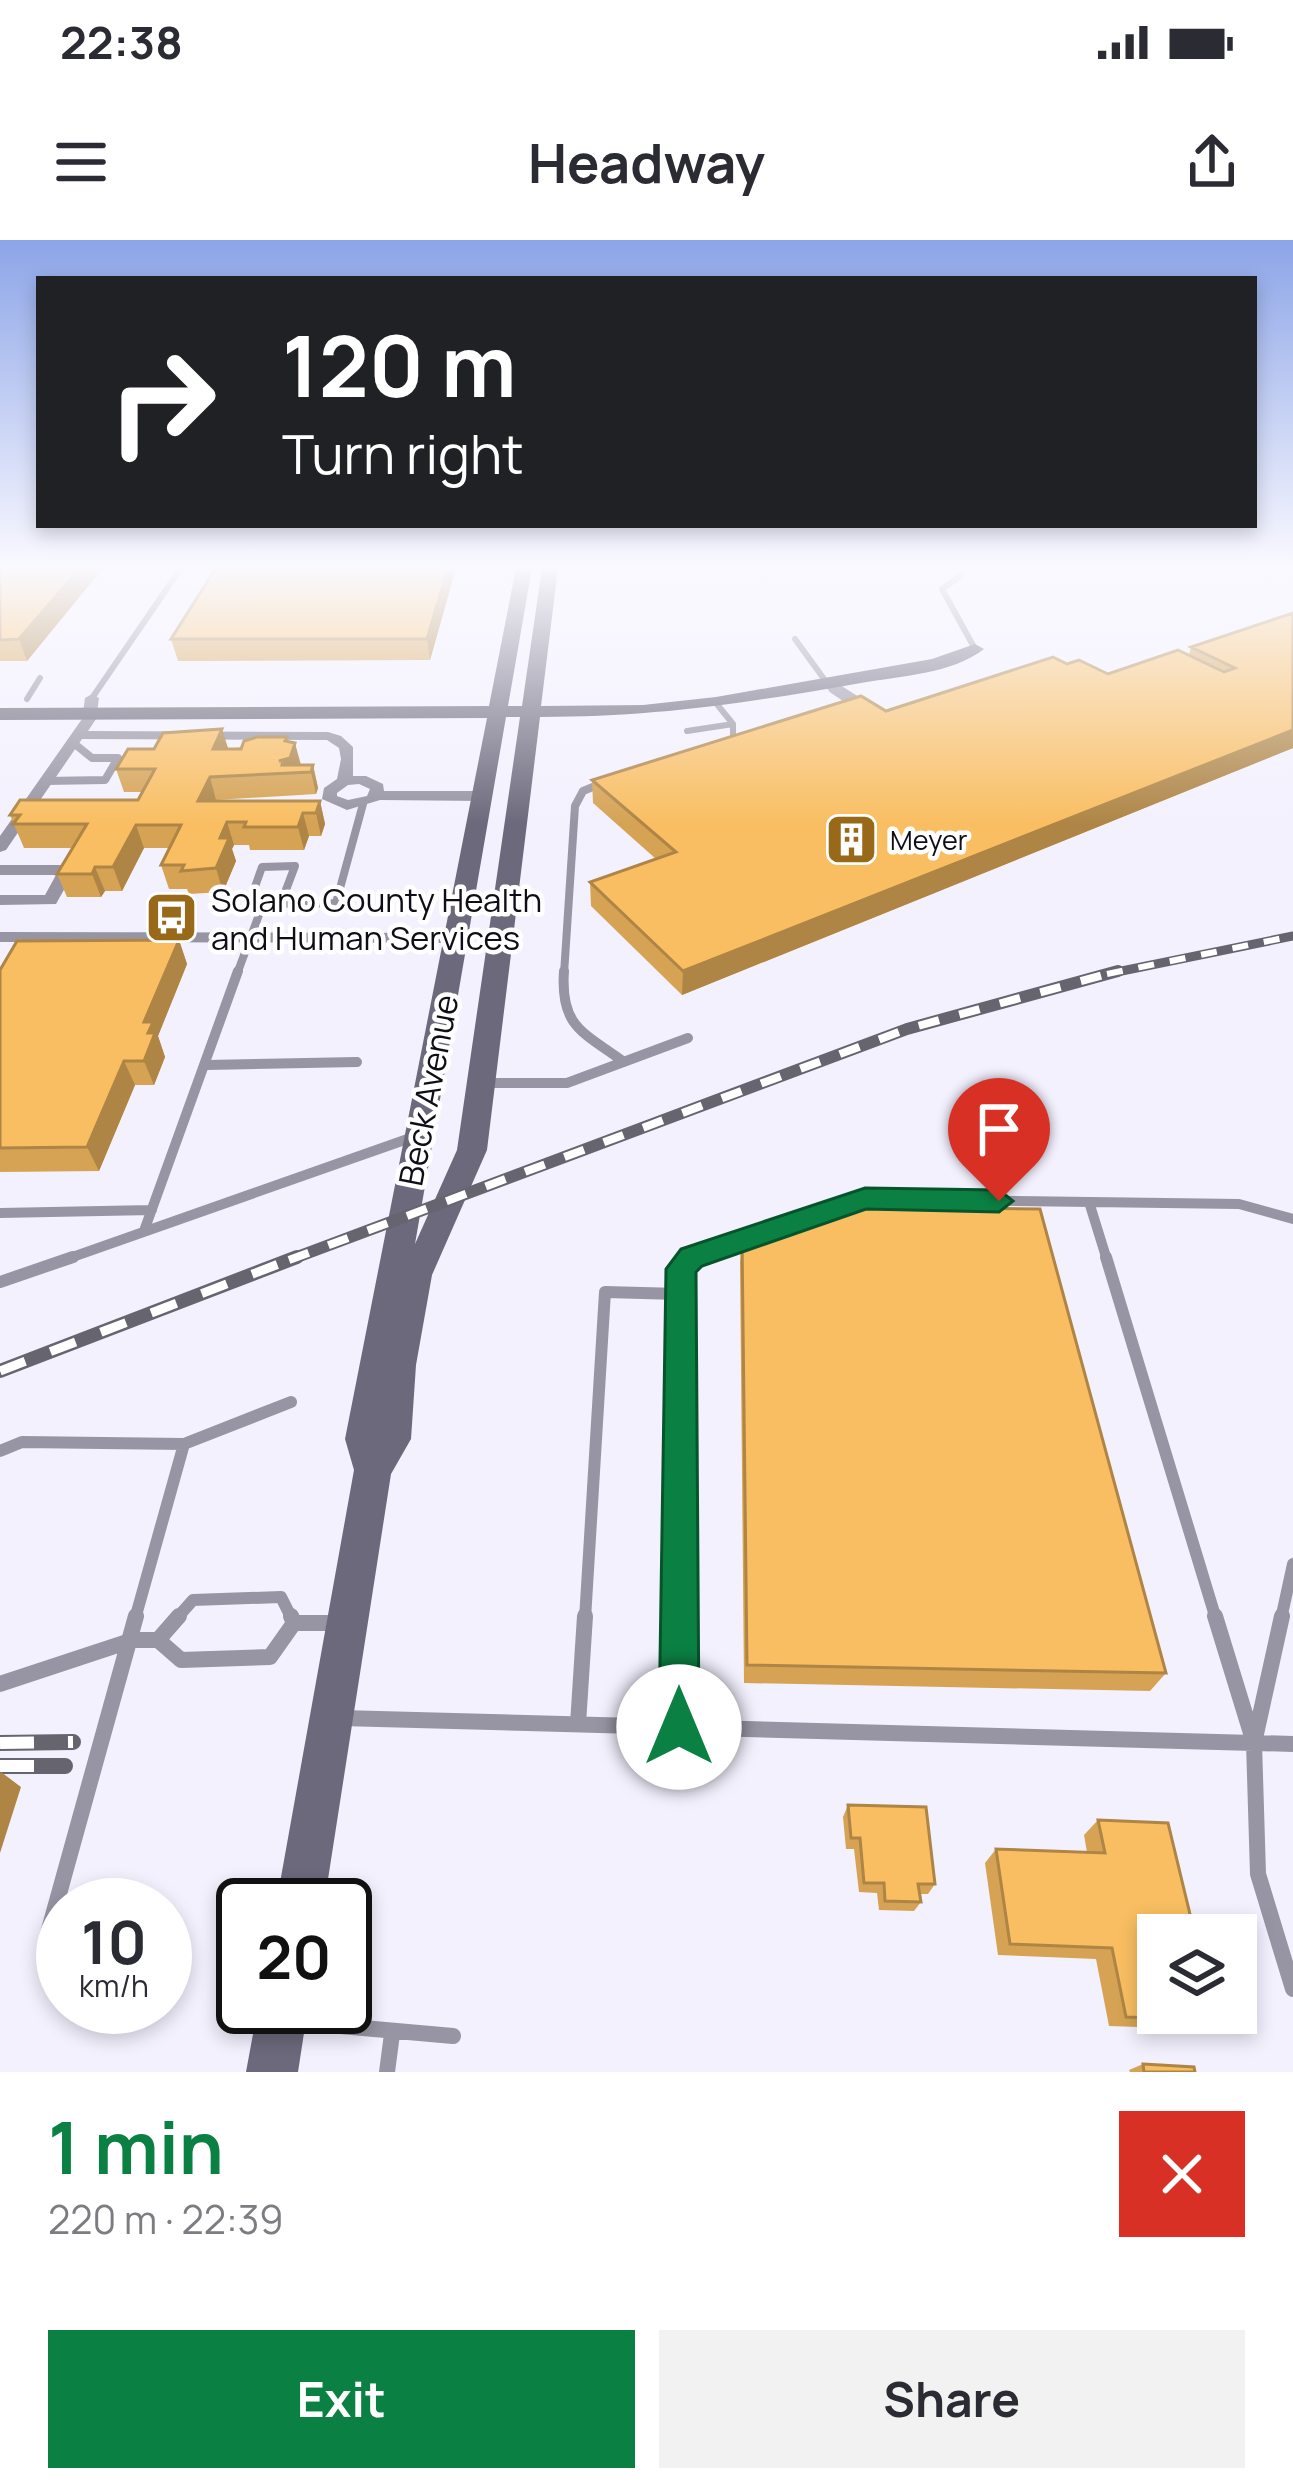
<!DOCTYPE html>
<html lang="en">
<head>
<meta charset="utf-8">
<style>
	:root { --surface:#fff; --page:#f2f2f3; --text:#2b2b33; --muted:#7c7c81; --accent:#0b8043 }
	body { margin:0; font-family:Manrope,sans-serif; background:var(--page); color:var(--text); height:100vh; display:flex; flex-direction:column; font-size:45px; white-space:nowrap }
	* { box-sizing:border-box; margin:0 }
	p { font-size:39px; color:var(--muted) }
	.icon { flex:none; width:66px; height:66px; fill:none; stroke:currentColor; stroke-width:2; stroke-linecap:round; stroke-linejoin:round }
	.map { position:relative; height:1832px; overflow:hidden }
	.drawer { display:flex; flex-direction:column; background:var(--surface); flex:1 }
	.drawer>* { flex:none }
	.hud { position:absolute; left:36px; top:36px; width:1221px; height:252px; border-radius:0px; box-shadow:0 6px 18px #0003; background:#202124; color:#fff; overflow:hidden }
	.buttons { position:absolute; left:1137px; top:1674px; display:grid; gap:24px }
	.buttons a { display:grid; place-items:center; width:120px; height:120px; border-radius:0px; background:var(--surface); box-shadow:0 6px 18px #0003; font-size:60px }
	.speed { position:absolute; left:36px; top:1638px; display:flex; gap:24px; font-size:60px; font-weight:700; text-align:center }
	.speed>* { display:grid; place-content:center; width:156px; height:156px; border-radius:50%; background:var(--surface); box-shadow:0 6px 18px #0003; line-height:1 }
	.speed small { font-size:30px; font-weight:400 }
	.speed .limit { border:6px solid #111; border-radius:18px; background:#fff; color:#111 }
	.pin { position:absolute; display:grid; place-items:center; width:102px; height:102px; color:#fff; margin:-123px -51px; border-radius:50% 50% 50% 0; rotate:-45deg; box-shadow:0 0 12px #0007 }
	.pin .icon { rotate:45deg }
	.me { position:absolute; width:132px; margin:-66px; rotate:0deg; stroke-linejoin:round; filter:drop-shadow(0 0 9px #0008) }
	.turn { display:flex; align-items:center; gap:42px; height:252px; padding:0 48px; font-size:54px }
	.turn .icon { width:156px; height:156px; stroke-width:2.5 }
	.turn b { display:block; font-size:84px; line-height:102px }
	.round { display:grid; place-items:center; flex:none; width:126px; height:126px; border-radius:0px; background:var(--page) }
	.head { display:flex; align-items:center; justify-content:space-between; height:204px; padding:0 48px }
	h1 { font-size:72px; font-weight:700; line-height:90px; color:var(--accent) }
	.button { display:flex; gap:24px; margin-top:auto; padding:24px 48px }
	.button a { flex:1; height:138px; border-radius:0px; background:var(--accent); color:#fff; font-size:48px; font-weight:700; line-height:138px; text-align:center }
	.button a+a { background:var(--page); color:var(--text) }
	.status { display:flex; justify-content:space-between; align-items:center; height:84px; padding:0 60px; background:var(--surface); direction:ltr }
	.status svg { height:33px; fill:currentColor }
	header { display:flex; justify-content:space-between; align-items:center; height:156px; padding:0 48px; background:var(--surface); font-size:54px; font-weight:700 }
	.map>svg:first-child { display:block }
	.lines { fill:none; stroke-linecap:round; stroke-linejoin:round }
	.lane-far4 { stroke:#9795a3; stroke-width:6 }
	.lane-far3 { stroke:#9795a3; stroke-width:8 }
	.lane-far2 { stroke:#9795a3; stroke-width:10 }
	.lane-far1 { stroke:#9795a3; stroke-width:12 }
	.lane { stroke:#9795a3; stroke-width:16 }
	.street { fill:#9795a3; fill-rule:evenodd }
	.secondary { fill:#6c697c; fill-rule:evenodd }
	.rail-far3-casing { stroke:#66646f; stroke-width:9 }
	.rail-far2-casing { stroke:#66646f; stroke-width:12 }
	.rail-far1-casing { stroke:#66646f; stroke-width:14 }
	.rail-casing { stroke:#66646f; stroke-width:16 }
	.rail-far3 { stroke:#fff; stroke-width:6; stroke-dasharray:16; stroke-linecap:butt }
	.rail-far2 { stroke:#fff; stroke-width:8; stroke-dasharray:21; stroke-linecap:butt }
	.rail-far1 { stroke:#fff; stroke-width:9; stroke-dasharray:27; stroke-linecap:butt }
	.rail { stroke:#fff; stroke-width:12; stroke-dasharray:34; stroke-linecap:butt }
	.wall { fill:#d6a354 }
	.shaded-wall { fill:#ae8545 }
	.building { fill:#f9be62; stroke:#ae8545; stroke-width:3 }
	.route { fill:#0b8043; stroke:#07532c; stroke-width:3 }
	.labels { text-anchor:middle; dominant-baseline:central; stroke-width:9; stroke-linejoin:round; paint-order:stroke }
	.far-poi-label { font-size:27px; fill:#100d18; stroke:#fff; text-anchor:start }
	.poi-label { font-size:33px; fill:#100d18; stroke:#fff; text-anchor:start }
	.street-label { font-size:33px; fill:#100d18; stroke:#fff }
</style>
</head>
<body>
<div class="status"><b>22:38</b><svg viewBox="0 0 49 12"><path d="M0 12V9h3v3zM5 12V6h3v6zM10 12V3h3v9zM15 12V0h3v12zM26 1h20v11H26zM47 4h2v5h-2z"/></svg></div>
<header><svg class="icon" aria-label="menu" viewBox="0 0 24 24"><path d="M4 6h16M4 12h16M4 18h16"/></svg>Headway<svg class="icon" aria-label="share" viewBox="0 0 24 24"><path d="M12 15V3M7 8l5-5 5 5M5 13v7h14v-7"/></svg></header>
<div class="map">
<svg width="1293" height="1832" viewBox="0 0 1293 1832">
	<rect width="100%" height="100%" fill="#f3f1fe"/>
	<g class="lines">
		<!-- lane-far4 -->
		<path class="lane-far4" d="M960,336L942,349L975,409
			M795,399L832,450L853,464
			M830,442L855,458L853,464
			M92,458L181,328
			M27,459L40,438
			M716,463L733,484V498L725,504
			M687,491L733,484
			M73,503L80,508"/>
		<!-- lane-far3 -->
		<path class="lane-far3" d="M45,541L105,540L118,518H92L76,505
			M263,664L251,658L262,627L295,626L281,663
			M237,734L263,664L336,663L363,564
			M564,734L575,566L583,551L605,542"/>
		<!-- lane-far2 -->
		<path class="lane-far2" d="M564,731C560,787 583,792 624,822
			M207,825L357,822
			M484,843H567L688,798
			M1089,962L1107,1020
			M835,969L865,959L1239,964L1293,979
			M0,973L152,970
			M144,991L238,731
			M64,1020L416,896
			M694,1020L755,996"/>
		<!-- lane-far1 -->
		<path class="lane-far1" d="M1106,1017L1216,1379
			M0,1042L73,1017
			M679,1054V1379
			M0,1211L22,1202L184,1204
			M135,1379L184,1204L291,1162
			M176,1379L193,1360L281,1357L292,1379
			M585,1379L605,1052L679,1054L687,1027L697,1017
			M1281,1379L1293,1324"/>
		<!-- lane -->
		<path class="lane" d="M679,1376V1487
			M1215,1376L1254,1503
			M1282,1376L1254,1503L1258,1634L1293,1749
			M294,1383H339
			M158,1400L181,1420L270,1417L294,1383L291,1376
			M158,1400L179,1376
			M0,1444L133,1400H158
			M341,1478L1293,1504
			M578,1484L585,1376
			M47,1697L136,1376
			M295,1782L453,1796
			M387,1832L392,1794"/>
		<!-- street -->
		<path class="street" d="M92,454L99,458L96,479L88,491L328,492L341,496L353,507V536H366L383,544L384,551H484L492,556L484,561L380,560L347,570L322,559L324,548L337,539L341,519L339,508L327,500L82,499L6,610L0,612V596L82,479L85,458ZM359,544L370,549L367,556L348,560L337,556V553L348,545Z
			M0,625H67L75,630L56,664L0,665V655H45L56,635H0Z
			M0,692L459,693L468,698L459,703L0,702Z"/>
		<!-- secondary -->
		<path class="secondary" d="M516,328H532L508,466H522L542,328H558L541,466L643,465L716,457L932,419L975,404L984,409C952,434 900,436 861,443C747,463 656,477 540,477L487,910L432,1035L416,1125L411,1199L391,1234L324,1665H276L354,1230L345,1199L487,478L0,480V468L489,466ZM506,477H520L457,910L415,1004Z
			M258,1767H308L298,1832H246Z"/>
		<defs>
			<path id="rail-far3" d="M1107,734L1293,696"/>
			<path id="rail-far2" d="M289,1020L907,789L1118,731"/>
			<path id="rail-far1" d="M0,1131L297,1017"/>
			<path id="rail" d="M0,1503L73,1502
				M0,1526H65"/>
		</defs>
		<!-- rail-far3 casing -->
		<use href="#rail-far3" class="rail-far3-casing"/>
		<!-- rail-far2 casing -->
		<use href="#rail-far2" class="rail-far2-casing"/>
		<!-- rail-far1 casing -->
		<use href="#rail-far1" class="rail-far1-casing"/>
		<!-- rail casing -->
		<use href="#rail" class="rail-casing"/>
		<!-- rail-far3 -->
		<use href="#rail-far3" class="rail-far3"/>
		<!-- rail-far2 -->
		<use href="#rail-far2" class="rail-far2"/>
		<!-- rail-far1 -->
		<use href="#rail-far1" class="rail-far1"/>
		<!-- rail -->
		<use href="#rail" class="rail"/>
	</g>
	<!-- wall -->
	<path class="wall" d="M0,328H103L27,421H0Z
		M456,328L430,420L178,421L171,399Z
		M1293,373V508L682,755L591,666L590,642L656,619L593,563L592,540L886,471L1067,424L1108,434L1189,415L1191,407Z
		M288,501L301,525H313L318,548L316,554L216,560V561H320L325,584L321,596H309L304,610H250L249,605H234L232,609L236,621L223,652L189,654L187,649H169L161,625L169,608H144L122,651H105L101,657H67L57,634L73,608H24L10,575L138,560L143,552H124L116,529L228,509Z
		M179,700L187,724L158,796L165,817L154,845H135L99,931L0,932V730Z
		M742,999L1166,1433L1150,1451L744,1443L740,1023Z
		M848,1565L935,1644L928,1654H920L921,1662L914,1671L879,1670L877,1653L859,1652L854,1609H846L843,1577Z
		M1098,1580L1215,1780L1195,1789L1109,1786L1096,1719L998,1715L985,1623L996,1609L1087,1612L1084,1595Z
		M1143,1824L1195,1832H1130L1129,1830Z"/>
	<!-- shaded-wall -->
	<path class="shaded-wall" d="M80,328H103L27,421L19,399Z
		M448,328H456L430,420L427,399Z
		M222,489L229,511L213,509Z
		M1293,490V508L682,755L683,731Z
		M287,497L291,514L295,503L301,525L282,533L279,521Z
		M313,525L318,548L316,554L311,532Z
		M210,537L216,560L205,584L198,561Z
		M320,561L325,584L321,596L316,573Z
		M303,573L309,596L304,610L298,587Z
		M227,582L234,605L232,609L236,621L223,652L216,628L220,598Z
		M136,585L144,608L122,651L113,627Z
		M95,627L105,651L101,657L92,634Z
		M179,700L187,724L158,796L165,817L154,845L144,821V782Z
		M124,821L135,845L99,931L87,907Z
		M1,1532L21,1547L0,1613V1534Z"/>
	<!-- building -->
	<path class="building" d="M0,328H80L19,399L0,400Z
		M216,328H448L427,399H171Z
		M1293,373V490L683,731L590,642L676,612L592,540L861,456L886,471L1053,417L1067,424L1079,420L1108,434L1178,410L1224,432L1235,428L1191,407Z
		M222,489L213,509H241L244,501L257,497H287L285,501L295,503L290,518L279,521H283L282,525H313L311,532L210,537L198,561H320L316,573H303L298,587H244L246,582H227L220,598H229L216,628L181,631L184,625H161L181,585H136L113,627H95L92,634H57L87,584H13L20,575H10L20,560H138L155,529H116L128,509H154L163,493Z
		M179,700L144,782H153L148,793H155L144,821H124L87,907L0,908V730L17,701Z
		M839,966L1040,969L1166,1433L747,1425L742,999Z
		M848,1565L926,1567L935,1644H918L921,1662L885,1661L884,1643H864L860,1598H851Z
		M1098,1580L1168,1583L1195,1695H1158V1773H1214L1215,1780L1126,1777L1112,1708L1010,1704L996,1609L1105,1613Z
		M1143,1824L1194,1827L1195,1832H1144Z"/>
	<!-- sky -->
	<linearGradient id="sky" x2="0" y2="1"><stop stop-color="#8ca5e8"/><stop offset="0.56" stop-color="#faf9ff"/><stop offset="1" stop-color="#faf9ff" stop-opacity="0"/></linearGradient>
	<rect width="1293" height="584" fill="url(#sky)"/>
	<!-- route -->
	<path class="route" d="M865,948L999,950L1013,961L999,972L866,969L702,1026L696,1032L699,1487L693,1501L679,1507L665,1501L659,1487L666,1029L681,1009Z"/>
	<!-- icons -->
	<defs>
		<symbol id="building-square" viewBox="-11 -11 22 22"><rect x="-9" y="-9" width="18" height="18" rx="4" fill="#976918" stroke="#fff"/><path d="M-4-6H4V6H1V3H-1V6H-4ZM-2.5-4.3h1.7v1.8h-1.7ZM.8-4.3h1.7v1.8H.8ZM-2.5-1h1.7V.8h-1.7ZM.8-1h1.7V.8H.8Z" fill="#fff"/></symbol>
		<symbol id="bus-square" viewBox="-11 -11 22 22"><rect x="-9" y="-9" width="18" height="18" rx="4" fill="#976918" stroke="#fff"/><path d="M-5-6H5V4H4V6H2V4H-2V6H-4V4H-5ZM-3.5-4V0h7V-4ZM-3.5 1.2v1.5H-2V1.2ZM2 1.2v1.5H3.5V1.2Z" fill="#fff"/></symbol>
	</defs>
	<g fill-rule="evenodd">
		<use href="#building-square" x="822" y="570" width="59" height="59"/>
		<use href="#bus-square" x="142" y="648" width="59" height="59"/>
	</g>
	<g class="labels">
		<!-- far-poi labels -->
		<g class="far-poi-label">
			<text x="890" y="599">Meyer</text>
		</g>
		<!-- poi labels -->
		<g class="poi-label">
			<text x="211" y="659">Solano County Health<tspan x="211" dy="38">and Human Services</tspan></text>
		</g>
		<!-- street labels -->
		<g class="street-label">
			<text transform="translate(428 850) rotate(-79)">Beck Avenue</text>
		</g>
	</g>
</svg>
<div class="buttons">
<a><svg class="icon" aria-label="layers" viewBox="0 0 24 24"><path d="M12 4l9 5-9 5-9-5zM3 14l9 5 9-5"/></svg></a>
</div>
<div class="speed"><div>10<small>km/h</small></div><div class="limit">20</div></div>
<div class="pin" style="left:999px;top:961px;background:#d93025"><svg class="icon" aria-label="arrive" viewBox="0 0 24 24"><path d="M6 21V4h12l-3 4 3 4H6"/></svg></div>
<svg class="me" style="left:679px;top:1487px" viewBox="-20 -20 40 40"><circle r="19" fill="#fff"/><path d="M0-13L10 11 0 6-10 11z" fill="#0b8043"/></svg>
<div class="hud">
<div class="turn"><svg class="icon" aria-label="right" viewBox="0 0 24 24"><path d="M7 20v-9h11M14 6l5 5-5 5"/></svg><div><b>120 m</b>Turn right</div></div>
</div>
</div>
<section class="drawer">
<div class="head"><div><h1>1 min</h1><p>220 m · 22:39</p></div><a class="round" style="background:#d93025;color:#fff"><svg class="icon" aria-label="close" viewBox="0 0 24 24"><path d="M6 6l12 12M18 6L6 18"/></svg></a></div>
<div class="button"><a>Exit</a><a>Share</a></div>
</section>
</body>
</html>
